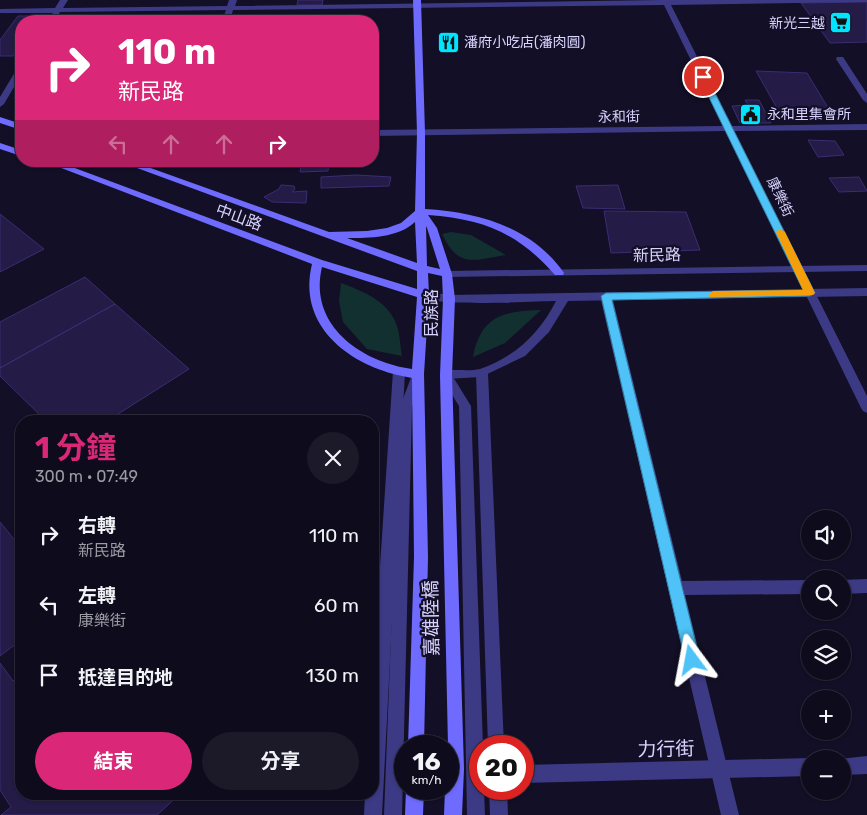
<!DOCTYPE html>
<html lang="zh-TW">
<head>
<meta charset="utf-8">
<style>
	:root { --surface:#0e0b1c; --page:#1c1929; --text:#f1f3f6; --muted:#9b9ba3; --line:#2e2b3b; --accent:#db2777 }
	body { margin:0; font-family:Rubik,"Noto Sans TC",sans-serif; background:var(--page); color:var(--text); height:100vh; display:flex; flex-direction:column; font-size:19px; white-space:nowrap }
	* { box-sizing:border-box; margin:0 }
	p { font-size:16px; color:var(--muted) }
	.icon { flex:none; width:28px; height:28px; fill:none; stroke:currentColor; stroke-width:2; stroke-linecap:round; stroke-linejoin:round }
	.map { position:relative; flex:1; overflow:hidden }
	.details { position:absolute; left:15px; top:415px; width:364px; height:385px; display:flex; flex-direction:column; background:var(--surface); border-radius:20px; box-shadow:0 1px 4px #0004,0 0 0 1px var(--line) }
	.details>* { flex:none }
	.guide { position:absolute; left:15px; top:15px; width:364px; height:152px; border-radius:20px; box-shadow:0 1px 4px #0004,0 0 0 1px var(--line); background:#db2777; color:#fff; overflow:hidden }
	.fabs { position:absolute; left:801px; top:510px; display:grid; gap:10px }
	.fabs a { display:grid; place-items:center; width:50px; height:50px; border-radius:50%; background:var(--surface); box-shadow:0 1px 4px #0004,0 0 0 1px var(--line); font-size:25px }
	.speed { position:absolute; left:394px; top:735px; display:flex; gap:10px; font-size:25px; font-weight:700; text-align:center }
	.speed>* { display:grid; place-content:center; width:65px; height:65px; border-radius:50%; background:var(--surface); box-shadow:0 1px 4px #0004,0 0 0 1px var(--line); line-height:1 }
	.speed small { font-size:12px; font-weight:400 }
	.speed .limit { border:8px solid #d22; background:#fff; color:#111 }
	.pin { position:absolute; display:grid; place-items:center; width:42px; height:42px; color:#fff; margin:-21px; border:2px solid #fff; border-radius:50%; box-shadow:0 1px 5px #0007 }
	.me { position:absolute; width:55px; margin:-28px; rotate:347deg; stroke-linejoin:round; filter:drop-shadow(0 0 4px #0008) }
	.turn { display:flex; align-items:center; gap:18px; height:105px; padding:0 20px; font-size:22px }
	.turn .icon { width:65px; height:65px; stroke-width:2.5 }
	.turn b { display:block; font-size:35px; line-height:42px }
	.lanes { display:flex; align-items:center; height:48px; padding:0 20px; background:#0003; justify-content:center; gap:25px; direction:ltr }
	.lanes .off { opacity:.35 }
	.round { display:grid; place-items:center; flex:none; width:52px; height:52px; border-radius:26px; background:var(--page) }
	.summary { display:flex; align-items:center; justify-content:space-between; height:85px; padding:0 20px }
	h1 { font-size:30px; font-weight:700; line-height:38px; color:var(--accent) }
	.cta { display:flex; gap:10px; margin-top:auto; padding:10px 20px }
	.cta a { flex:1; height:58px; border-radius:30px; background:var(--accent); color:#fff; font-size:20px; font-weight:700; line-height:58px; text-align:center }
	.cta a+a { background:var(--page); color:var(--text) }
	ul { padding:0; list-style:none }
	li { display:flex; align-items:center; gap:15px; height:70px; padding:0 20px }
	li div { flex:1 }
	li b { display:block; font-size:19px }
	li em { font-style:normal }
	.map>svg:first-child { display:block }
	.green { fill:#12302f }
	.building { fill:#241b47; stroke:#3b2d73 }
	.lines { fill:none; stroke-linecap:round; stroke-linejoin:round }
	.service { fill:#3d3a85; fill-rule:evenodd }
	.minor { fill:#3d3a85; fill-rule:evenodd }
	.tertiary { fill:#3d3a85; fill-rule:evenodd }
	.secondary { fill:#6f6bff; fill-rule:evenodd }
	.route { fill:#4fc3f7; stroke:#337fa1 }
	.slow { fill:#f59e0b }
	.labels { text-anchor:middle; dominant-baseline:central; stroke-width:4.5; stroke-linejoin:round; paint-order:stroke }
	.far-poi-label { font-size:14px; fill:#d9d4ff; stroke:#130f26; text-anchor:start }
	.far-street-label { font-size:14px; fill:#d9d4ff; stroke:#130f26 }
	.street-label { font-size:16px; fill:#d9d4ff; stroke:#130f26 }
	.near-street-label { font-size:19px; fill:#d9d4ff; stroke:#130f26 }
</style>
</head>
<body>
<div class="map">
<svg width="867" height="815" viewBox="0 0 867 815">
	<rect width="100%" height="100%" fill="#130f26"/>
	<!-- green -->
	<path class="green" d="M451,232L471,235L506,255C473,260 459,269 442,234Z
		M341,283C360,290 386,300 395,321C400,331 400,345 402,356L367,349L343,322L339,301Z
		M541,310L505,343L473,357C481,316 503,311 541,310Z"/>
	<!-- building -->
	<path class="building" d="M298,0H323L322,5H297Z
		M867,2V42L830,43L801,3Z
		M18,16H41L37,21H21V44L13,56H0V40Z
		M263,17L262,21H238L239,18Z
		M756,71L807,73L833,116L782,117Z
		M745,100H759L771,123H740L732,106L748,105Z
		M808,140L835,141L844,155L818,157Z
		M302,161H329L328,171L300,172Z
		M356,175L391,177L389,186L321,188V177Z
		M859,177L867,191L839,192L829,178Z
		M281,185L294,186L295,189L292,192L307,191L306,203L272,202L264,197L279,189Z
		M618,185L625,209L583,208L576,186Z
		M604,211L686,212L700,250L611,253Z
		M0,214L44,249L0,272Z
		M85,277L115,304L0,368V322Z
		M115,304L189,369L107,421H46L0,376V368Z
		M0,522L21,548V640L0,656Z
		M0,663L13,681L21,676V794H180L157,815H1L11,807L0,790Z"/>
	<g class="lines">
		<!-- service -->
		<path class="service" d="M606,292L612,296L682,581L810,580V594L685,595L739,815H721L600,296Z
			M399,367L405,371L382,815H364L365,794H372V686L393,371Z
			M482,369L488,373L504,746H488L476,373Z
			M867,579V593L842,594V580Z
			M489,789H507L508,815H490Z"/>
		<!-- minor -->
		<path class="minor" d="M60,0H68L63,8L227,6L229,0H237L235,6L661,0H867V2L671,5L732,126L867,124V130L734,131L867,396V413L863,411L861,408L726,131L372,136V130L723,126L664,5L233,10L230,21H222L226,10L60,12L55,21H47L53,13H0V9L55,8Z
			M837,57H843L867,94V103L863,100L836,59Z
			M18,67H21V75L4,104L0,107V97Z
			M418,371L424,375L412,407L402,815H384L400,407L412,375Z
			M446,371L450,372L471,406L483,746H480V789H484L485,815H467L459,406L440,375Z
			M867,756V774L842,775V759H839Z
			M810,758V776L522,783V765Z"/>
		<!-- tertiary -->
		<path class="tertiary" d="M867,265V271L447,277L442,274L447,271Z
			M867,288V296L568,301L549,332L525,356L481,377L446,379L442,378L440,375L442,372C454,368 468,372 480,369C515,357 540,333 556,301C535,301 428,308 417,295L423,291L449,295Z"/>
		<!-- secondary -->
		<path class="secondary" d="M413,0H421L425,133V209C478,212 532,227 564,273L563,275H555C518,233 484,219 428,215L437,228L452,274L455,299L452,375L464,769L462,815H444L445,789H448V746L440,375L443,299L442,276L428,273L429,295L424,374L428,557L424,746H408L414,557L412,378C354,369 296,329 312,264L43,161H56L322,260L417,289V271L118,161H131L329,232L367,231L387,228L401,223L415,211L417,133ZM415,222L417,263L347,238C369,238 398,238 415,222ZM426,226L427,228L440,269L427,266ZM322,267L417,297L412,369C361,362 308,325 322,267Z
			M0,117L21,124V130L0,123Z
			M0,143L21,150V156L0,149Z
			M406,789H424L423,815H405Z"/>
	</g>
	<!-- route -->
	<path class="route" d="M703,75L707,77L815,293L810,296L612,300L700,660L697,665L692,667L687,665L685,660L601,296L606,293L803,290L699,77Z"/>
	<!-- slow -->
	<path class="slow" d="M780,229L785,232L815,293L813,295L710,297L708,295L713,291L803,290L776,232Z"/>
	<!-- icons -->
	<defs>
		<symbol id="supermarket-square" viewBox="-11 -11 22 22"><rect x="-9" y="-9" width="18" height="18" rx="4" fill="#00e5ff" stroke="#130f26"/><path d="M-6-5.5h2.5l.6 2H6L4.5 2H-2.5L-4.4-4H-6ZM-1.5 3.2a1.3 1.3 0 1 0 .1 0ZM3 3.2a1.3 1.3 0 1 0 .1 0Z" fill="#111"/></symbol>
		<symbol id="restaurant-square" viewBox="-11 -11 22 22"><rect x="-9" y="-9" width="18" height="18" rx="4" fill="#00e5ff" stroke="#130f26"/><path d="M-5-6h1v4h1v-4h1v4h1v-4h1v5L-1.5 .5V6h-2V.5L-5-1ZM5-6V6H3V1.5H1.5Q1.5-4 5-6Z" fill="#111"/></symbol>
		<symbol id="civic-square" viewBox="-11 -11 22 22"><rect x="-9" y="-9" width="18" height="18" rx="4" fill="#00e5ff" stroke="#130f26"/><path d="M-.6-6.5H3V-4.5H.6V-3L4-1V1h2V6H-6V1h2V-1L-.6-3ZM-1.2 2.5V6h2.4V2.5Z" fill="#111"/></symbol>
	</defs>
	<g fill-rule="evenodd">
		<use href="#supermarket-square" x="828" y="10" width="25" height="25"/>
		<use href="#restaurant-square" x="436" y="30" width="25" height="25"/>
		<use href="#civic-square" x="738" y="102" width="25" height="25"/>
	</g>
	<g class="labels">
		<!-- far-poi labels -->
		<g class="far-poi-label">
			<text x="825" y="23" text-anchor="end">新光三越</text>
			<text x="464" y="42">潘府小吃店(潘肉圓)</text>
			<text x="767" y="114">永和里集會所</text>
		</g>
		<!-- far-street labels -->
		<g class="far-street-label">
			<text transform="translate(619 117) rotate(-1)">永和街</text>
			<text transform="translate(780 197) rotate(64)">康樂街</text>
		</g>
		<!-- street labels -->
		<g class="street-label">
			<text transform="translate(239 217) rotate(20)">中山路</text>
			<text transform="translate(657 255) rotate(-1)">新民路</text>
			<text transform="translate(431 313) rotate(-90)">民族路</text>
		</g>
		<!-- near-street labels -->
		<g class="near-street-label">
			<text transform="translate(431 618) rotate(-91)">嘉雄陸橋</text>
			<text transform="translate(666 749) rotate(-1)">力行街</text>
		</g>
	</g>
</svg>
<div class="fabs">
<a><svg class="icon" aria-label="sound" viewBox="0 0 24 24"><path d="M4 9h4l5-4v14l-5-4H4zM17 9q2 3 0 6"/></svg></a>
<a><svg class="icon" aria-label="search" viewBox="0 0 24 24"><circle cx="10" cy="10" r="6"/><path d="M15 15l6 6"/></svg></a>
<a><svg class="icon" aria-label="layers" viewBox="0 0 24 24"><path d="M12 4l9 5-9 5-9-5zM3 14l9 5 9-5"/></svg></a>
<a>+</a>
<a>−</a>
</div>
<div class="speed"><div>16<small>km/h</small></div><div class="limit">20</div></div>
<div class="pin" style="left:703px;top:77px;background:#d93025"><svg class="icon" aria-label="arrive" viewBox="0 0 24 24"><path d="M6 21V4h12l-3 4 3 4H6"/></svg></div>
<svg class="me" style="left:692px;top:660px" viewBox="-20 -20 40 40"><path d="M0-17L14 15 0 8-14 15z" fill="#4fc3f7" stroke="#fff" stroke-width="4"/></svg>
<div class="guide">
<div class="turn"><svg class="icon" aria-label="right" viewBox="0 0 24 24"><path d="M7 20v-9h11M14 6l5 5-5 5"/></svg><div><b>110 m</b>新民路</div></div>
<div class="lanes"><svg class="icon off" aria-label="left" viewBox="0 0 24 24"><path d="M17 20v-9H6M10 6l-5 5 5 5"/></svg><svg class="icon off" aria-label="ahead" viewBox="0 0 24 24"><path d="M12 20V5M6 11l6-6 6 6"/></svg><svg class="icon off" aria-label="ahead" viewBox="0 0 24 24"><path d="M12 20V5M6 11l6-6 6 6"/></svg><svg class="icon" aria-label="right" viewBox="0 0 24 24"><path d="M7 20v-9h11M14 6l5 5-5 5"/></svg></div>
</div>
<section class="details">
<div class="summary"><div><h1>1 分鐘</h1><p>300 m · 07:49</p></div><a class="round"><svg class="icon" aria-label="close" viewBox="0 0 24 24"><path d="M6 6l12 12M18 6L6 18"/></svg></a></div>
<ul>
<li><svg class="icon" aria-label="right" viewBox="0 0 24 24"><path d="M7 20v-9h11M14 6l5 5-5 5"/></svg><div><b>右轉</b><p>新民路</p></div><em>110 m</em></li>
<li><svg class="icon" aria-label="left" viewBox="0 0 24 24"><path d="M17 20v-9H6M10 6l-5 5 5 5"/></svg><div><b>左轉</b><p>康樂街</p></div><em>60 m</em></li>
<li><svg class="icon" aria-label="arrive" viewBox="0 0 24 24"><path d="M6 21V4h12l-3 4 3 4H6"/></svg><div><b>抵達目的地</b></div><em>130 m</em></li>
</ul>
<div class="cta"><a>結束</a><a>分享</a></div>
</section>
</div>
</body>
</html>
